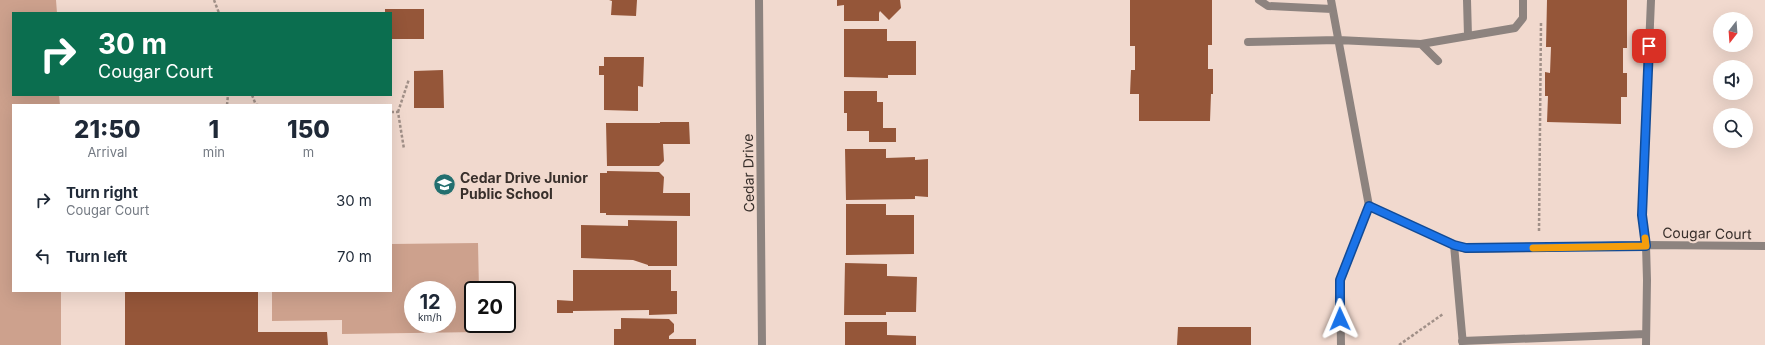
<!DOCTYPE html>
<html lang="en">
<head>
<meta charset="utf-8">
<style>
	:root { --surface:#fff; --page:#f6f6f7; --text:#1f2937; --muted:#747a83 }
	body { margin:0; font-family:Inter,sans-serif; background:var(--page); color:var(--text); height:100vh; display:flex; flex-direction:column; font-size:15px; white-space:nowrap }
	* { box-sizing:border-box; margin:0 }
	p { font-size:13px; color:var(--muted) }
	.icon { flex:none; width:22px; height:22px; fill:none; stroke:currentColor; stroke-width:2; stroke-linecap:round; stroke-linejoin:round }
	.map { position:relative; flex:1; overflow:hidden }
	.sheet { position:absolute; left:12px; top:104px; width:380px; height:188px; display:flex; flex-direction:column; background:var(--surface); border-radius:0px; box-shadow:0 4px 16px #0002 }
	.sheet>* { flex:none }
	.guide { position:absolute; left:12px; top:12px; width:380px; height:84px; border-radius:0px; box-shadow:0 4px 16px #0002; background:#0b6e4f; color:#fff; overflow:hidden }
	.needle { width:26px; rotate:197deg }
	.controls { position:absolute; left:1713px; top:12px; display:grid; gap:8px }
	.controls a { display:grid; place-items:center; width:40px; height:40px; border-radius:50%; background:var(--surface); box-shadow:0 4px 16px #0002; font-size:20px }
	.speed { position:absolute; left:404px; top:281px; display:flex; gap:8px; font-size:20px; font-weight:700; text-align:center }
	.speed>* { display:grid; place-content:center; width:52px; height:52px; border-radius:50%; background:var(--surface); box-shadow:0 4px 16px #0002; line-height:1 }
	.speed small { font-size:10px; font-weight:400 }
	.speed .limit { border:2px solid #111; border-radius:6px; background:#fff; color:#111 }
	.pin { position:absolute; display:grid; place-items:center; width:34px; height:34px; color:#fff; margin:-17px; border-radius:8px; box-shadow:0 2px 6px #0006 }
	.me { position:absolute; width:44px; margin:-22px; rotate:359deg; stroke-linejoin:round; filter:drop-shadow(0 0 3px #0008) }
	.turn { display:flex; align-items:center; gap:14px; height:84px; padding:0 20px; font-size:18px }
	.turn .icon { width:52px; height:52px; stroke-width:2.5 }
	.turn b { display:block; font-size:28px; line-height:34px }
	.eta { display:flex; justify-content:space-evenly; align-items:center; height:68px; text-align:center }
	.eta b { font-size:24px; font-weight:800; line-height:28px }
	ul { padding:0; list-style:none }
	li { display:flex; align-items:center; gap:12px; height:56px; padding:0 20px }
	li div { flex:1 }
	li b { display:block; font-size:15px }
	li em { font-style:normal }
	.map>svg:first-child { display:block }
	.green { fill:#cda18d; fill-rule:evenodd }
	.building { fill:#955639 }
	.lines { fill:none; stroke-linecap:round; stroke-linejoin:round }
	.path { stroke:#a19088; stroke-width:2.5; stroke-dasharray:3 2; stroke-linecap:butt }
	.service { stroke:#8d837f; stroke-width:8 }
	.minor { stroke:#8d837f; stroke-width:8 }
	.route-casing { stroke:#114b97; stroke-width:10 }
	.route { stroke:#1a73e8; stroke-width:7 }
	.slow { stroke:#f59e0b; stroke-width:7 }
	.labels { text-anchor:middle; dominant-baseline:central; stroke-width:4; stroke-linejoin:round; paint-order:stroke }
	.street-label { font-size:14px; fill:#382f2b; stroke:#f1d9ce }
	.poi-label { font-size:14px; font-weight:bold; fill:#382f2b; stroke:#f1d9ce; text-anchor:start }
</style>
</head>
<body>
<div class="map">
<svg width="1765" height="345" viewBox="0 0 1765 345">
	<rect width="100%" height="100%" fill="#f1d9ce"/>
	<!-- green -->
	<path class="green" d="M0,0H56L57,13H13V95H59L60,105H13V291H61V345H0Z
		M478,243L479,290H473V324H480V332L342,334V320L272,321V291H391V244ZM413,290H447V324H413Z"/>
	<!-- building -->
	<path class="building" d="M609,0H637L636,16L611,15L612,1Z
		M837,0H900L901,8L889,20L880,11L879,13V21H844V5L837,6Z
		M1130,0H1212V45H1208V69H1213V94H1211L1210,121H1139V94H1130L1131,70H1135V46H1130Z
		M1547,0H1627V48H1623V73H1627V97H1621V124L1547,122L1548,96H1545V72L1550,73L1551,47H1546Z
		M385,9H424V39H391V13H385Z
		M844,29H887V41H916V75H888V78L844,77Z
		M604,57H644L643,87L638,86V111L604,110V75H599V66H604Z
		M443,70L444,108H414V71Z
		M844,91H877V102H883V128H896V142H869V131H847V113H844Z
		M660,122H689L690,144H663L664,161L659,166H607L606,123H660Z
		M845,149H886V158L915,157V160L928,159V197L915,196V199L846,200Z
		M607,171L659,172L664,177L663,193H690V216L606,215V213H600V173H607Z
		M846,204H886V215H914V254L846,255Z
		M628,220L677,221V266H648V265L633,260L581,258V225L628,226Z
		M845,263L887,264V276L917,277L916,312H886V315H844Z
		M573,270H671V291H677V314L649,315V310L573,311V313H557V300L573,301Z
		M125,291H258V332H327L328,345H125Z
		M621,318L669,319L674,324V332L669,336V339H696V345H614V329H621Z
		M845,322H887V335L916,336V345H845Z
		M1178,327H1251V345H1177Z"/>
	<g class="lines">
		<!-- path -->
		<path class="path" d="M214,0L219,13
			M252,95L256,105H259
			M227,105L228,95
			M391,112H398L404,149
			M398,112L409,79
			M1539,231L1541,22
			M1399,345L1443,314"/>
		<!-- service -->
		<path class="service" d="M1259,0L1268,6L1332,9
			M1331,0L1369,206L1340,280L1341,345
			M1468,36L1515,28L1523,18V0
			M1248,42L1338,40L1421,44L1438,61
			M1421,44L1468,36L1467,0
			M1454,245L1463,345
			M1462,341L1646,334
			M1646,345L1647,280L1646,245L1642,215L1651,0"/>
		<!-- minor -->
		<path class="minor" d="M759,0L762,345
			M1369,206L1454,245L1466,249L1646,245L1765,246"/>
	</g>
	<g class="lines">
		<defs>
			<path id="route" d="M1340,319V280L1369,206L1454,245L1466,248L1646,246L1642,215L1649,46"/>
		</defs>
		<!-- route casing -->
		<use href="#route" class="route-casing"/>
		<!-- route -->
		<use href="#route" class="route"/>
		<!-- slow -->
		<path class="slow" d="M1533,248L1646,246L1645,238"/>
	</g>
	<!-- icons -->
	<defs>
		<symbol id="school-disc" viewBox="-11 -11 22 22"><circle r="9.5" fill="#236f6f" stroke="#f1d9ce"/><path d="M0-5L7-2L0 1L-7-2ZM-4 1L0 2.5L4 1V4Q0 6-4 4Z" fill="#fff"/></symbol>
	</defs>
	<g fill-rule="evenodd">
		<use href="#school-disc" x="432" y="172" width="25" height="25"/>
	</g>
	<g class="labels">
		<!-- street labels -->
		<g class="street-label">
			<text transform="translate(748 173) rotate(-91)">Cedar Drive</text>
			<text transform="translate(1707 233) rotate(1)">Cougar Court</text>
		</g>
		<!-- poi labels -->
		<g class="poi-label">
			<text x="460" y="177">Cedar Drive Junior<tspan x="460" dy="16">Public School</tspan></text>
		</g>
	</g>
</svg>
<div class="controls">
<a><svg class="needle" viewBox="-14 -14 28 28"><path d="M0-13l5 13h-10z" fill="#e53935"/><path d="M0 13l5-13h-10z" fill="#747a83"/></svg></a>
<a><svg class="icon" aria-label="sound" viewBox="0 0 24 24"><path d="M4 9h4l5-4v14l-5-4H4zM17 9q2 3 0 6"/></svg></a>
<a><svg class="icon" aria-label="search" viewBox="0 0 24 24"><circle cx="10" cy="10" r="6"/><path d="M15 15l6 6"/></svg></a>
</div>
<div class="speed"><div>12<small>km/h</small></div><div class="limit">20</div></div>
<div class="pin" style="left:1649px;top:46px;background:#d93025"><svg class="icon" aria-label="arrive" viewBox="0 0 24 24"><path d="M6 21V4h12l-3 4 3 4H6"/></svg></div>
<svg class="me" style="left:1340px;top:319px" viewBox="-20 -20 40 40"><path d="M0-17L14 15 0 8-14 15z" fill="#1a73e8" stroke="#fff" stroke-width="4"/></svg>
<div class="guide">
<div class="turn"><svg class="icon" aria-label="right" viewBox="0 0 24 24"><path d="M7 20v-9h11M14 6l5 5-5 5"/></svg><div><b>30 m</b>Cougar Court</div></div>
</div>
<section class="sheet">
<div class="eta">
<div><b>21:50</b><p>Arrival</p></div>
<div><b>1</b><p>min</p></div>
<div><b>150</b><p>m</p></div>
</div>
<ul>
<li><svg class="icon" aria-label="right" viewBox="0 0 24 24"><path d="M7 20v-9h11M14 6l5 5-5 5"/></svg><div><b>Turn right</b><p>Cougar Court</p></div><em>30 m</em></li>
<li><svg class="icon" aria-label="left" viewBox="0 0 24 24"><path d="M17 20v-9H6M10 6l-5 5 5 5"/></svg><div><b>Turn left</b></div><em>70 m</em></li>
</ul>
</section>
</div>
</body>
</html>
